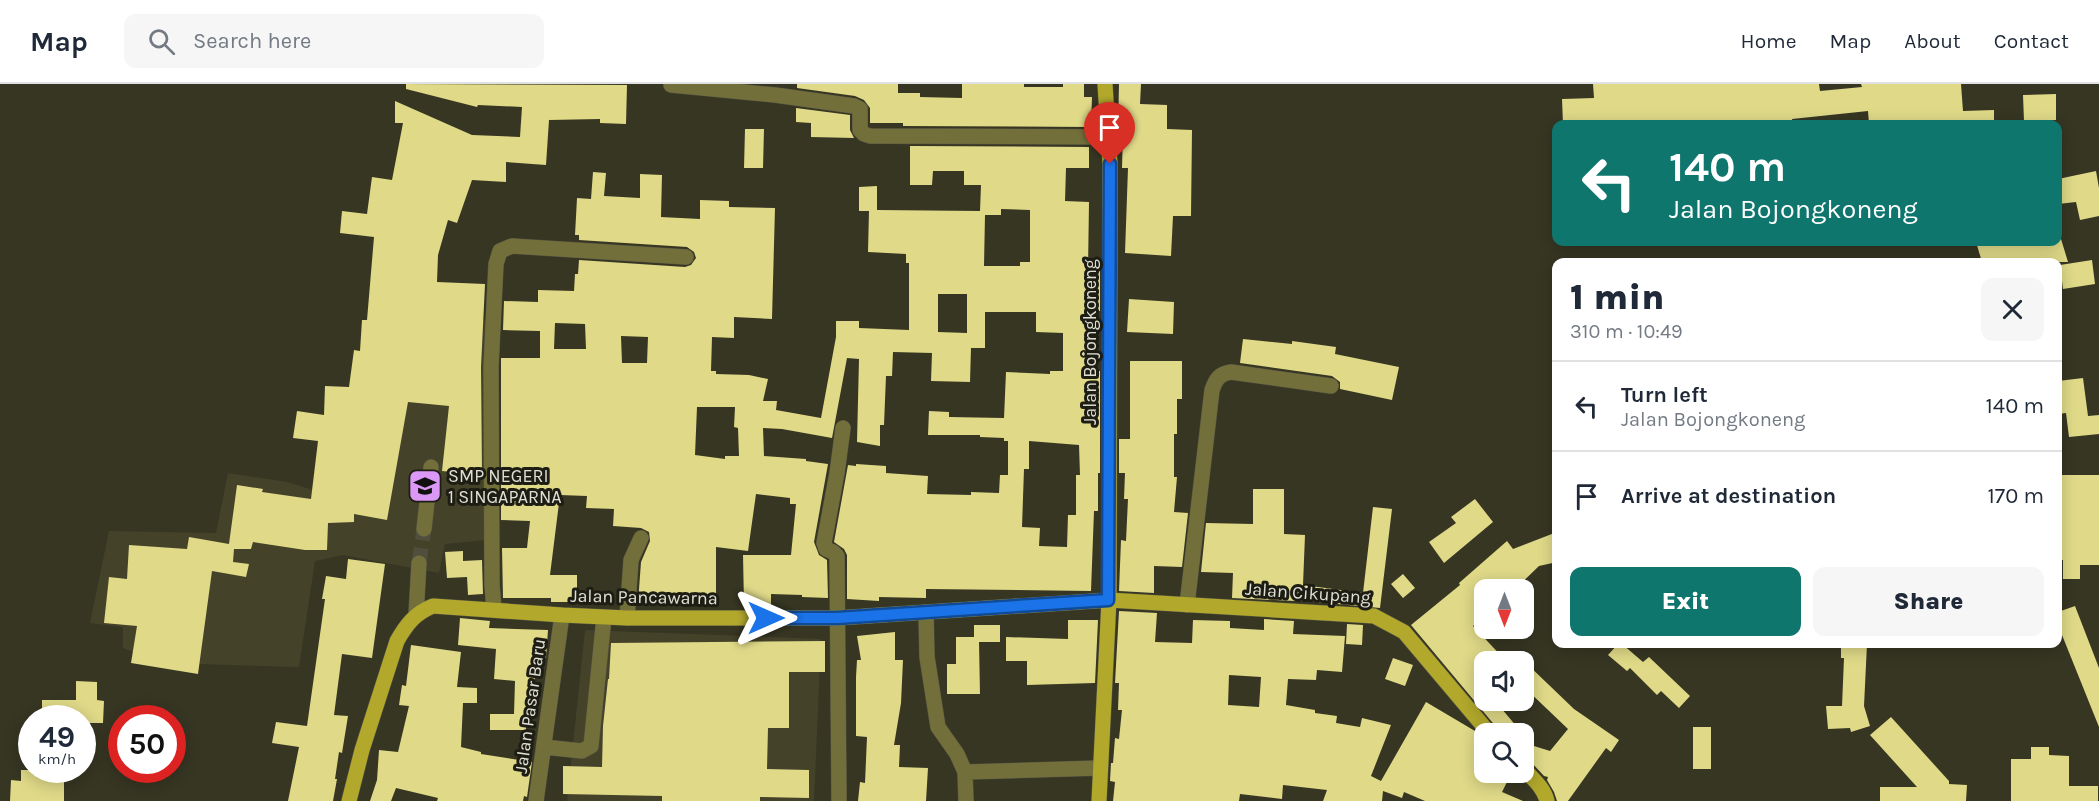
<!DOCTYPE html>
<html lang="en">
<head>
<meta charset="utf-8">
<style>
	:root { --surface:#fff; --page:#f6f6f7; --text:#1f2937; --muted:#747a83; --line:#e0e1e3; --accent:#0f766e }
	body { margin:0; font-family:Karla,sans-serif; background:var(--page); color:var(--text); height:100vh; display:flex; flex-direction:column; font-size:22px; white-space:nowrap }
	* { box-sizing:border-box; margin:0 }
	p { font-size:20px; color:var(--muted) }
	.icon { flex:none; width:33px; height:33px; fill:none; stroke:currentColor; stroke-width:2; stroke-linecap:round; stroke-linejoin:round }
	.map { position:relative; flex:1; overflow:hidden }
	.drawer { position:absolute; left:1552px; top:174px; width:510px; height:390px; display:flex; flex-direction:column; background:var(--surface); border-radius:12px; box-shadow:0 3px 15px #0003 }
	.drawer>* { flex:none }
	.hud { position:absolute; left:1552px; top:36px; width:510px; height:126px; border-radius:12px; box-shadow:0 3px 15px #0003; background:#0f766e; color:#fff; overflow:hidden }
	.needle { width:39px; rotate:180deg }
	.buttons { position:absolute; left:1474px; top:495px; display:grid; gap:12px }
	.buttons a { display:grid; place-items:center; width:60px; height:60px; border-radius:12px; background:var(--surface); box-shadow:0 3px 15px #0003; font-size:30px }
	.speed { position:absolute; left:18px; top:621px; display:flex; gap:12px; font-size:30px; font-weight:700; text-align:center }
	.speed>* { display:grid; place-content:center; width:78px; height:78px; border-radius:50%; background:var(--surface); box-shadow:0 3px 15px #0003; line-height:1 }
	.speed small { font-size:15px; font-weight:400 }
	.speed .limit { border:9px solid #d22; background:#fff; color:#111 }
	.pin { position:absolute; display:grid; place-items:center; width:51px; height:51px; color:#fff; margin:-62px -26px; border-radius:50% 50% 50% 0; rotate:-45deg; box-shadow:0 0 6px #0007 }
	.pin .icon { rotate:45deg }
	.me { position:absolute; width:66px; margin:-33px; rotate:90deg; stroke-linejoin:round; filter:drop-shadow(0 0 4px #0008) }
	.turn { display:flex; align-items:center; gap:21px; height:126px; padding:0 18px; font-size:27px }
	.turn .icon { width:78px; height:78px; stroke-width:2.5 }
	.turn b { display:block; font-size:42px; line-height:51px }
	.round { display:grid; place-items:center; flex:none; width:63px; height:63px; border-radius:12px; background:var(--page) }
	.summary { display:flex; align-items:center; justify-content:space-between; height:102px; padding:0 18px }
	h1 { font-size:36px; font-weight:800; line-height:45px }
	.primary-button { display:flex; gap:12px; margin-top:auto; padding:12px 18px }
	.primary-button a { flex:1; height:69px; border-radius:12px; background:var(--accent); color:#fff; font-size:24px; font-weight:800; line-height:69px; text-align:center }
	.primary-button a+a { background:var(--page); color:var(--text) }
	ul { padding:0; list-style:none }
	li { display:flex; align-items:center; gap:18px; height:90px; padding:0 18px; border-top:2px solid var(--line) }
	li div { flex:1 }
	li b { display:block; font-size:22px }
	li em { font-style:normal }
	header { display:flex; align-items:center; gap:36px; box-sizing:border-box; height:84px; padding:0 30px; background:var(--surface); border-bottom:2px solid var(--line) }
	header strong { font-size:28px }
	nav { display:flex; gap:33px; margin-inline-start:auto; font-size:21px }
	.search { width:420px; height:54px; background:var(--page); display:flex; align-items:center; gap:15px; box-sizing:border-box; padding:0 21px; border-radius:12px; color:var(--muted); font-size:22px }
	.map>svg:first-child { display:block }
	.built { fill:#444229 }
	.building { fill:#dfd988; fill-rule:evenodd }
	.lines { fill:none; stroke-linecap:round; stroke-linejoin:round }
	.minor-tunnel { stroke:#504f3e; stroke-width:15; stroke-dasharray:15 8; stroke-linecap:butt }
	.minor-casing { stroke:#555443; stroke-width:16 }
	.major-casing { stroke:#555443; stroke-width:16 }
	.minor { stroke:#736f3b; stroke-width:15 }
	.major { stroke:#b1a82c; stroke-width:15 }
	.route-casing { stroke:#114b97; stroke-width:15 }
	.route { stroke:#1a73e8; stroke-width:10 }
	.labels { text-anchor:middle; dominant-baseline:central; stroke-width:6; stroke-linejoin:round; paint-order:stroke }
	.street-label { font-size:18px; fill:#e0dfd4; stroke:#1d1d14 }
	.poi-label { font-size:18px; fill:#e0dfd4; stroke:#1d1d14; text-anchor:start }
</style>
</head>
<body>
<header>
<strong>Map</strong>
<div class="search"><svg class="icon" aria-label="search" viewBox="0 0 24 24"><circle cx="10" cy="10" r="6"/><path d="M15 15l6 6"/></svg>Search here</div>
<nav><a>Home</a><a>Map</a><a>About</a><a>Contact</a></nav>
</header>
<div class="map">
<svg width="2099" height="717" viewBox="0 0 2099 717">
	<rect width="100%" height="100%" fill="#373623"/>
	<!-- built -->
	<path class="built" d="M389,228L492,237L487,456L445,460L439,489L343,471L315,477L299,583L197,580L168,582L123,564V543L90,539L109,447L216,449L228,389L287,398L358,420Z
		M585,546L821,555L814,717H567Z"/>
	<!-- building -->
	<path class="building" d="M406,0L627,1L626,40L600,39V35L549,36L546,81L506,78V98L472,96L457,139L448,136L438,171L437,198L485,200L481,283L482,391L442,387L449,322L408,318L387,436L354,430V438L328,439L327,466H305L253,458L251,465H234L233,478L249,480L246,493L212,487L198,590L131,579L137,542L104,539L109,493L127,495L129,461L187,465L189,453L229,460L237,401L263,405L262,408L311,415L318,357L293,354L297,327L324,331L325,302L349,303L354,266L360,267L362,236H367L374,153L340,149L342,127L367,130L372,93L392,96L403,39H395V17L472,51L520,53L522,23L478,21L477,23L406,5Z
		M797,0H898V9H920V13L962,14V0H1024V3H1063V0H1084V13H1092L1091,43L903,42V39H870V24L864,16L855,12L797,4Z
		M1119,0H1141L1140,20L1167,21V45L1192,46L1191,132H1173L1171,172L1125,169L1128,84H1122L1123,48L1118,47Z
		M1593,0H1819L1820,7L1862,3L1861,0H1961L1963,27L1994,26V40H1869L1868,27L1792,35L1793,40H1563L1562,15L1594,14Z
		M2056,10V36L2024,37L2023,11Z
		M796,24L850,31V46L854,54L811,53V39L796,38Z
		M745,45H764L763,84H744Z
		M910,62L1089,63V84H1066L1065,117L1089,118L1088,186H1100V227H1093L1092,287H1100V389H1098V427H1094L1091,507L926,505V514L879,513V517L847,515V471L844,465L834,458L848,381L856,382V380L886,382V389L928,392L927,410L971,411V408L999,409L1000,391H1008V357H1004V354L980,353V351H928L929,327L949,328V333L1004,334L1006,288L1050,290V287H1063V249L1036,248V228H985V264H971L970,298L931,297L932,269L893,268L892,292H886L884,341H880V362L857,358L859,275L847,274L832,354L782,345L763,344L764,372L806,375V377L828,380L814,458L819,471L827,476L828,514L802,513V511L771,510V520H744L743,471H791L796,420H790V414L756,410L748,467L716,463V522L638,519L641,478L650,457L649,448L641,444L613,442L614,425L586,424L587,412L560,411L550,491H577V518H551V514H503L502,464H527L530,437L501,436V274H540V247L503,246L504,217L538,218V206L574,207L575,190H578L579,176L685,183L691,181L696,174L694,168L687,163L579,156V151H575L577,114L591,115L593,88L606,89L604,112L640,114V90L662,91L661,133L700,135V116L729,117V123L775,124L772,235L734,233V254L712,253L711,287H716V290L749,291L768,295L763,317H777L776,326L821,334L836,253V237H859V244L909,246V179H906V170L868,168L869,127H859V103L877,102V126L980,127L981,101H964V87H933L932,101H910ZM1001,125L1030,126V178H1020V182H984L985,131H1001ZM938,210H967V249L938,248ZM555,239L585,240L586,265H554ZM621,252L648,253L647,279H622ZM697,323H735L734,343L738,344L739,372H725V375L695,371ZM1029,357L1079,361L1080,391H1076V431H1068L1067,463L1039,462L1040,444L1022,443L1024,385H1029Z
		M2096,87L2099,104V132L2080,136L2076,118L2058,120V95Z
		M2061,155L2068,178H1982L1976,158H2038V162Z
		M2092,176L2095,200L2063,205L2060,181Z
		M1129,215L1174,218L1173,250L1127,248Z
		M1243,255L1292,260V257L1336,263L1335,270L1399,283L1392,316L1340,305V298L1332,292L1240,279Z
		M1130,277H1182V315H1177V350H1174V393H1177L1174,428L1188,429L1182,483L1154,482V509L1119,507L1121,456L1126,457L1128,415H1124L1125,389H1119V355H1130Z
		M2083,294L2088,332L2099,331V350L2069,353L2066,329L2058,330V297Z
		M2058,391H2099V481H2080V495H2063V476H2058Z
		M1253,405H1284V450L1305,451L1303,501L1363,509L1373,423L1392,425L1380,524L1295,516V517L1232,514L1233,489L1201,488L1206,439L1253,440Z
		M1475,415L1493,438L1444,479L1429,458L1456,439L1451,433Z
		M1557,448V478L1539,482L1514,506H1485V532L1473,542L1507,578H1485V616H1490L1498,626L1501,624L1523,650H1500L1497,644L1411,541L1460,501L1459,499L1507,457L1513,465Z
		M463,467V477L482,476L483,510L468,511L467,493L447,494L445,468Z
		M348,475L385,480L372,574L342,570L334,631L348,632L342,669L339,668L335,695H337L333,717H288L299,663L272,659L276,638L307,642L325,515H322L326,492L346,495Z
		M1403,490L1415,504L1403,514L1391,500Z
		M2075,522L2099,584V643L2058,541V528Z
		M1119,527L1157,529L1155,558L1192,559L1193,536L1230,537V544L1264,546V535L1294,537L1293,550L1345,552L1342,588L1317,586L1316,596L1288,595L1286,621L1315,626V629L1337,632L1336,639L1360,643L1362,634L1391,641L1371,692L1381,697L1426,618L1475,647L1485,658V688H1512L1502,708L1523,717H1425L1404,708L1402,714L1383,707L1382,717H1323L1327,706L1283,701L1282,715L1240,710L1239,717H1113L1115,698L1110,697L1111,679H1113L1115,654L1119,655L1122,626H1118L1119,599H1115ZM1229,591L1261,593L1259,623L1228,621Z
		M460,534L490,537L489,544L548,546L546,574H536L534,614L526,613V646H490V630H514L515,597L494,595L496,565L458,561Z
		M1068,536H1098L1095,599L1027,601V577H1006V553L1068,555Z
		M1347,540L1363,541L1362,561L1346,560Z
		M974,541H1000V558H979L980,610H947V580H956V553H974Z
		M895,548V576H903L901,619L894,661H900L899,683L928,684L926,717H858L860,698L865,699L867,653L856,652V593L857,576H861L857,552Z
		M825,557V588H789V644H768L767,685L809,686V714L760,713V717H662V712L563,710V682L602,683L603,642L608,595H609L611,559Z
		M1618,560H1622L1643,578L1649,573L1690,612L1679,624L1661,607L1657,611L1630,584L1627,587L1608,571Z
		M1841,560H1867L1864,622L1870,642L1851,648L1850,644L1828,645L1826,622H1842L1844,574H1841Z
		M411,561L461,568L457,603L477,604V619H463L461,663L481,668V670L532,678L527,713L524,712L523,717H437L438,714L396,704L391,717H370L377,696L379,666L398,668L409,622L399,621L402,601L406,602Z
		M1393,574L1413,581L1405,602L1385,595Z
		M1524,577L1574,625L1619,656L1611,668L1606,664L1568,717H1557L1554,708L1547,696L1548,693L1544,692L1531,678L1524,675V650L1534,662L1550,667L1568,645L1524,603Z
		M76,597L97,598V616L104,617L103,639H82V634H42V616H76Z
		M1891,633L1949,697V700L1967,701L1966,717H1880V703H1917L1870,651Z
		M1693,643H1711V685H1693Z
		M2031,663H2049V671L2069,672V702H2098V717H2011V675H2031Z
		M21,686H64V717H10L11,696L21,697Z"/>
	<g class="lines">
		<!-- minor-tunnel -->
		<path class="minor-tunnel" d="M419,479L424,445"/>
		<defs>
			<path id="minor" d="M671,1L775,11L854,22L860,25V46L864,50L870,52L1109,53
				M424,445L431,383
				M1187,521L1212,306C1216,295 1219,290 1231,288L1331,302
				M494,526L492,501L491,283L496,180L500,167L512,162L686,173
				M926,529L927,573L938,643L957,670L965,688L966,717
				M416,531L419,479
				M627,534L631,476L641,454
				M544,663L582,667L591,662L604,533
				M965,688L1100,684
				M536,717L562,531
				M839,717L837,472L833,468L826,465L824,459L837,389L843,344"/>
			<path id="major" d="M1524,685C1533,695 1544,704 1547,717
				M349,717L362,666L397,557C406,541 415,529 433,522L562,531L627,534H837L1109,516L1374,532L1404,548L1490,650
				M1099,717L1109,516L1110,80L1105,0"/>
		</defs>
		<!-- minor casing -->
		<use href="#minor" class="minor-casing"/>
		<!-- major casing -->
		<use href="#major" class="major-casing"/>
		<!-- minor -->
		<use href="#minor" class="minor"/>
		<!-- major -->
		<use href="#major" class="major"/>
	</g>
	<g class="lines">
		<defs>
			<path id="route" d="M766,534H837L1108,516L1110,80"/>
		</defs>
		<!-- route casing -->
		<use href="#route" class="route-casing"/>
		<!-- route -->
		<use href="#route" class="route"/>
	</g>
	<!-- icons -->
	<defs>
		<symbol id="school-square" viewBox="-11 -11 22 22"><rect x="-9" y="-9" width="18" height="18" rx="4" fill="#db99f5" stroke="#1d1d14"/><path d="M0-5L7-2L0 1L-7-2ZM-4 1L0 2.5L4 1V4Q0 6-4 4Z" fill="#111"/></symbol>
	</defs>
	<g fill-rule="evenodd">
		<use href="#school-square" x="406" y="383" width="38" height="38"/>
	</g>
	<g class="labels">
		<!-- street labels -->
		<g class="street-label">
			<text transform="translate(1090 258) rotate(-90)">Jalan Bojongkoneng</text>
			<text transform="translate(1308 509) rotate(4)">Jalan Cikupang</text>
			<text transform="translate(644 513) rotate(1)">Jalan Pancawarna</text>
			<text transform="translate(530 622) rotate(-82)">Jalan Pasar Baru</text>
		</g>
		<!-- poi labels -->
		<g class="poi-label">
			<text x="448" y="392">SMP NEGERI<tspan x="448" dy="21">1 SINGAPARNA</tspan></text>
		</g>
	</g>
</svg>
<div class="buttons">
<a><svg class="needle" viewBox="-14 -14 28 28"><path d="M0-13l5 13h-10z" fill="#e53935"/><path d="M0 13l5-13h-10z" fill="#747a83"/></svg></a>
<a><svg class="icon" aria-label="sound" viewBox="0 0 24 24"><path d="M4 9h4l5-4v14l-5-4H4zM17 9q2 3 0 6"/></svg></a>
<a><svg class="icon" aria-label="search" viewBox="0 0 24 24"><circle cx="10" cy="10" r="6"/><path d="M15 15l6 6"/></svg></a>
</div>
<div class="speed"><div>49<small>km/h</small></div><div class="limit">50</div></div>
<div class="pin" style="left:1110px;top:80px;background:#d93025"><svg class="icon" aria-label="arrive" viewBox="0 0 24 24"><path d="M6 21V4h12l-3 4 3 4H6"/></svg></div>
<svg class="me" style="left:766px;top:534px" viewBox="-20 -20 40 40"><path d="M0-17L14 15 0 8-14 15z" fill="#1a73e8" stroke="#fff" stroke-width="4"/></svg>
<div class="hud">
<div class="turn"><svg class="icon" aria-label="left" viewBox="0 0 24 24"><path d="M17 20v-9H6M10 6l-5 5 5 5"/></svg><div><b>140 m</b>Jalan Bojongkoneng</div></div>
</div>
<section class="drawer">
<div class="summary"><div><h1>1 min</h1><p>310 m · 10:49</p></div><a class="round"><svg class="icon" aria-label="close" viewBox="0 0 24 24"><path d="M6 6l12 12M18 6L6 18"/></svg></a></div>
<ul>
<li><svg class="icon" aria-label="left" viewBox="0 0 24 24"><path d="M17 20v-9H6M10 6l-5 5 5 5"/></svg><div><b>Turn left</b><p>Jalan Bojongkoneng</p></div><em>140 m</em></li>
<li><svg class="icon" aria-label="arrive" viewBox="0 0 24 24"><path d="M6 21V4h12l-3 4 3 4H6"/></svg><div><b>Arrive at destination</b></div><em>170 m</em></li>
</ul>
<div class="primary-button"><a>Exit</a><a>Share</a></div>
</section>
</div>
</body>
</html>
